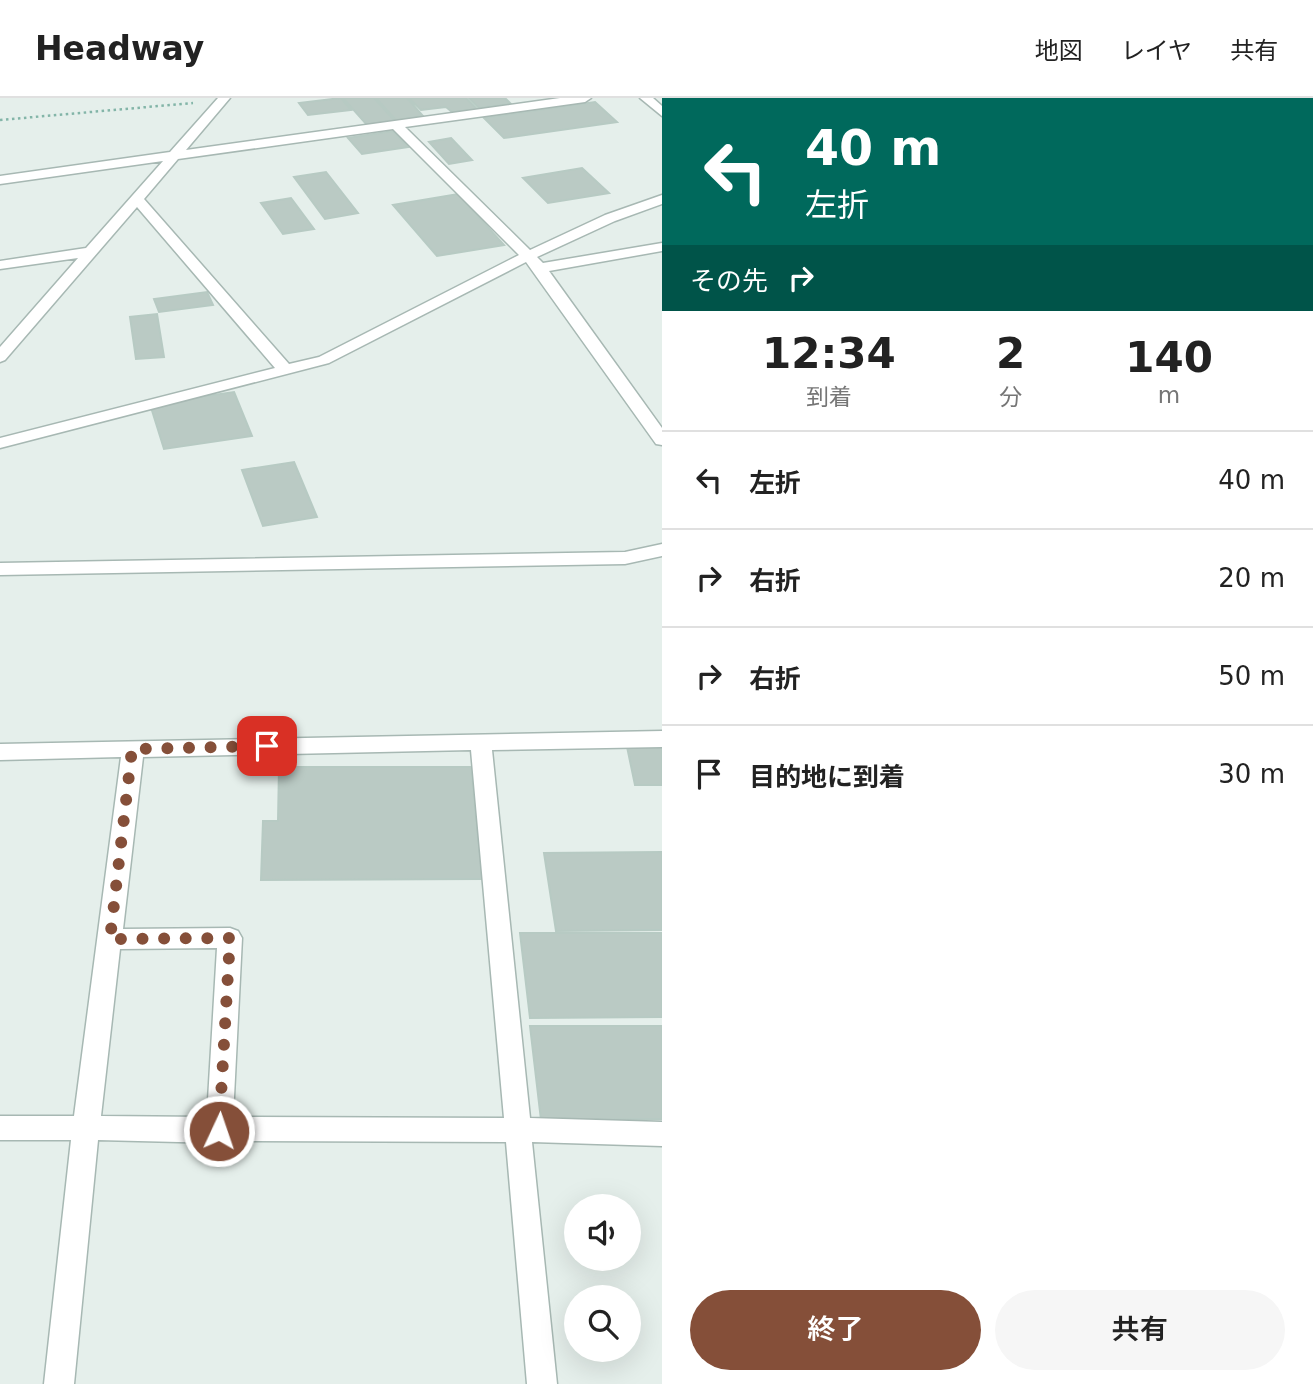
<!DOCTYPE html>
<html lang="ja">
<head>
<meta charset="utf-8">
<style>
	:root { --surface:#fff; --page:#f6f6f6; --text:#222; --muted:#767676; --line:#e0e0e0; --accent:#854f39 }
	body { margin:0; font-family:"DejaVu Sans","Noto Sans JP",sans-serif; background:var(--page); color:var(--text); height:100vh; display:flex; flex-direction:column; font-size:26px; white-space:nowrap }
	* { box-sizing:border-box; margin:0 }
	p { font-size:23px; color:var(--muted) }
	.icon { flex:none; width:38px; height:38px; fill:none; stroke:currentColor; stroke-width:2; stroke-linecap:round; stroke-linejoin:round }
	.map { position:relative; flex:1; overflow:hidden }
	.sheet { display:flex; flex-direction:column; background:var(--surface); width:651px }
	.sheet>* { flex:none }
	.guide { background:#00695c; color:#fff; overflow:hidden }
	.controls { position:absolute; left:564px; top:1096px; display:grid; gap:14px }
	.controls a { display:grid; place-items:center; width:77px; height:77px; border-radius:50%; background:var(--surface); box-shadow:0 7px 28px #0002; font-size:35px }
	.pin { position:absolute; display:grid; place-items:center; width:60px; height:60px; color:#fff; margin:-30px; border-radius:14px; box-shadow:0 4px 10px #0006 }
	.me { position:absolute; width:77px; margin:-38px; rotate:3deg; stroke-linejoin:round; filter:drop-shadow(0 0 5px #0008) }
	.turn { display:flex; align-items:center; gap:24px; height:147px; padding:0 28px; font-size:32px }
	.turn .icon { width:91px; height:91px; stroke-width:2.5 }
	.turn b { display:block; font-size:49px; line-height:60px }
	.then { display:flex; align-items:center; height:66px; padding:0 28px; background:#0003; gap:14px; font-size:26px }
	.eta { display:flex; justify-content:space-evenly; align-items:center; height:119px; text-align:center }
	.eta b { font-size:42px; font-weight:600; line-height:49px }
	.button { display:flex; gap:14px; margin-top:auto; padding:14px 28px }
	.button a { flex:1; height:80px; border-radius:42px; background:var(--accent); color:#fff; font-size:28px; font-weight:600; line-height:80px; text-align:center }
	.button a+a { background:var(--page); color:var(--text) }
	ul { padding:0; list-style:none }
	li { display:flex; align-items:center; gap:21px; height:98px; padding:0 28px; border-top:2px solid var(--line) }
	li div { flex:1 }
	li b { display:block; font-size:26px }
	li em { font-style:normal }
	header { display:flex; align-items:center; gap:42px; box-sizing:border-box; height:98px; padding:0 35px; background:var(--surface); border-bottom:2px solid var(--line) }
	header strong { font-size:33px }
	nav { display:flex; gap:38px; margin-inline-start:auto; font-size:24px }
	main { display:flex; flex:1; min-height:0 }
	.map>svg:first-child { display:block }
	.building { fill:#bacac4; stroke:#b7cac3; stroke-width:2 }
	.lines { fill:none; stroke-linecap:round; stroke-linejoin:round }
	.minor-casing { stroke:#a7b8b3; stroke-width:3 }
	.path { stroke:#83b5a8; stroke-width:2.5; stroke-dasharray:2.5 3.5; stroke-linecap:butt }
	.minor { fill:#fff; fill-rule:evenodd }
	.route { stroke:#854f39; stroke-width:12; stroke-dasharray:0 21.6 }
</style>
</head>
<body>
<header>
<strong>Headway</strong>
<nav><a>地図</a><a>レイヤ</a><a>共有</a></nav>
</header>
<main>
<div class="map">
<svg width="662" height="1286" viewBox="0 0 662 1286">
	<rect width="100%" height="100%" fill="#e5efeb"/>
	<!-- building -->
	<path class="building" d="M341,0L351,12L308,17L299,5Z
		M343,0H374L394,22L367,27Z
		M376,0H407L423,18L396,22Z
		M409,0H466L477,11L452,14L446,9L421,12Z
		M469,0H505L511,6L479,10Z
		M595,4L617,24L504,40L484,20Z
		M393,33L408,49L362,56L348,40Z
		M451,40L472,62L449,66L429,44Z
		M582,70L609,95L548,105L523,80Z
		M326,74L358,115L325,121L294,79Z
		M458,96L504,147L437,158L393,107Z
		M291,100L314,131L283,136L261,105Z
		M207,194L213,207L159,214L154,201Z
		M157,216L164,259L136,261L130,219Z
		M234,294L252,338L164,351L150,306Z
		M294,364L317,419L263,428L242,372Z
		M662,643V687H635L626,644Z
		M279,669H471L482,781L261,782L263,723H278Z
		M662,754V832L556,833L544,755Z
		M520,835H662V919L530,920Z
		M530,928H662V1021L541,1022Z"/>
	<g class="lines">
		<defs>
			<path id="minor" d="M218,0H230L186,52L560,0H591L585,4L405,29L530,152L605,117L662,97V106L615,123L537,159L543,165L662,145V153L549,173L662,330V347L656,346L526,164L329,265L0,350V340L275,270L137,109L5,262L0,264V249L78,160L0,171V163L86,150L163,63L0,86V78L170,54ZM393,31L519,157L319,259L289,266L144,101L178,61Z
				M640,0H653L662,8V18Z
				M662,446V458L625,466L0,477V465L625,454Z
				M662,633V649L492,652L530,1020L662,1024V1048L532,1044L557,1286H527L506,1044L225,1043L219,1045L98,1042L74,1286H44L71,1042H0V1018H74L121,659L0,662V646ZM471,652L504,1020L233,1019L242,840L238,833L230,830L123,831L143,659ZM217,850L207,1019L101,1018L120,851Z"/>
		</defs>
		<!-- minor casing -->
		<use href="#minor" class="minor-casing"/>
		<!-- path -->
		<path class="path" d="M0,22L193,5"/>
		<!-- minor -->
		<use href="#minor" class="minor"/>
	</g>
	<g class="lines">
		<!-- route -->
		<path class="route" d="M219,1033L230,840L110,841L132,651L267,648"/>
	</g>
</svg>
<div class="controls">
<a><svg class="icon" aria-label="sound" viewBox="0 0 24 24"><path d="M4 9h4l5-4v14l-5-4H4zM17 9q2 3 0 6"/></svg></a>
<a><svg class="icon" aria-label="search" viewBox="0 0 24 24"><circle cx="10" cy="10" r="6"/><path d="M15 15l6 6"/></svg></a>
</div>
<div class="pin" style="left:267px;top:648px;background:#d93025"><svg class="icon" aria-label="arrive" viewBox="0 0 24 24"><path d="M6 21V4h12l-3 4 3 4H6"/></svg></div>
<svg class="me" style="left:219px;top:1033px" viewBox="-20 -20 40 40"><circle r="17" fill="#854f39" stroke="#fff" stroke-width="3"/><path d="M0-11L8 9 0 5-8 9z" fill="#fff"/></svg>
</div>
<section class="sheet">
<div class="guide">
<div class="turn"><svg class="icon" aria-label="left" viewBox="0 0 24 24"><path d="M17 20v-9H6M10 6l-5 5 5 5"/></svg><div><b>40 m</b>左折</div></div>
<div class="then">その先<svg class="icon" aria-label="right" viewBox="0 0 24 24"><path d="M7 20v-9h11M14 6l5 5-5 5"/></svg></div>
</div>
<div class="eta">
<div><b>12:34</b><p>到着</p></div>
<div><b>2</b><p>分</p></div>
<div><b>140</b><p>m</p></div>
</div>
<ul>
<li><svg class="icon" aria-label="left" viewBox="0 0 24 24"><path d="M17 20v-9H6M10 6l-5 5 5 5"/></svg><div><b>左折</b></div><em>40 m</em></li>
<li><svg class="icon" aria-label="right" viewBox="0 0 24 24"><path d="M7 20v-9h11M14 6l5 5-5 5"/></svg><div><b>右折</b></div><em>20 m</em></li>
<li><svg class="icon" aria-label="right" viewBox="0 0 24 24"><path d="M7 20v-9h11M14 6l5 5-5 5"/></svg><div><b>右折</b></div><em>50 m</em></li>
<li><svg class="icon" aria-label="arrive" viewBox="0 0 24 24"><path d="M6 21V4h12l-3 4 3 4H6"/></svg><div><b>目的地に到着</b></div><em>30 m</em></li>
</ul>
<div class="button"><a>終了</a><a>共有</a></div>
</section>
</main>
</body>
</html>
